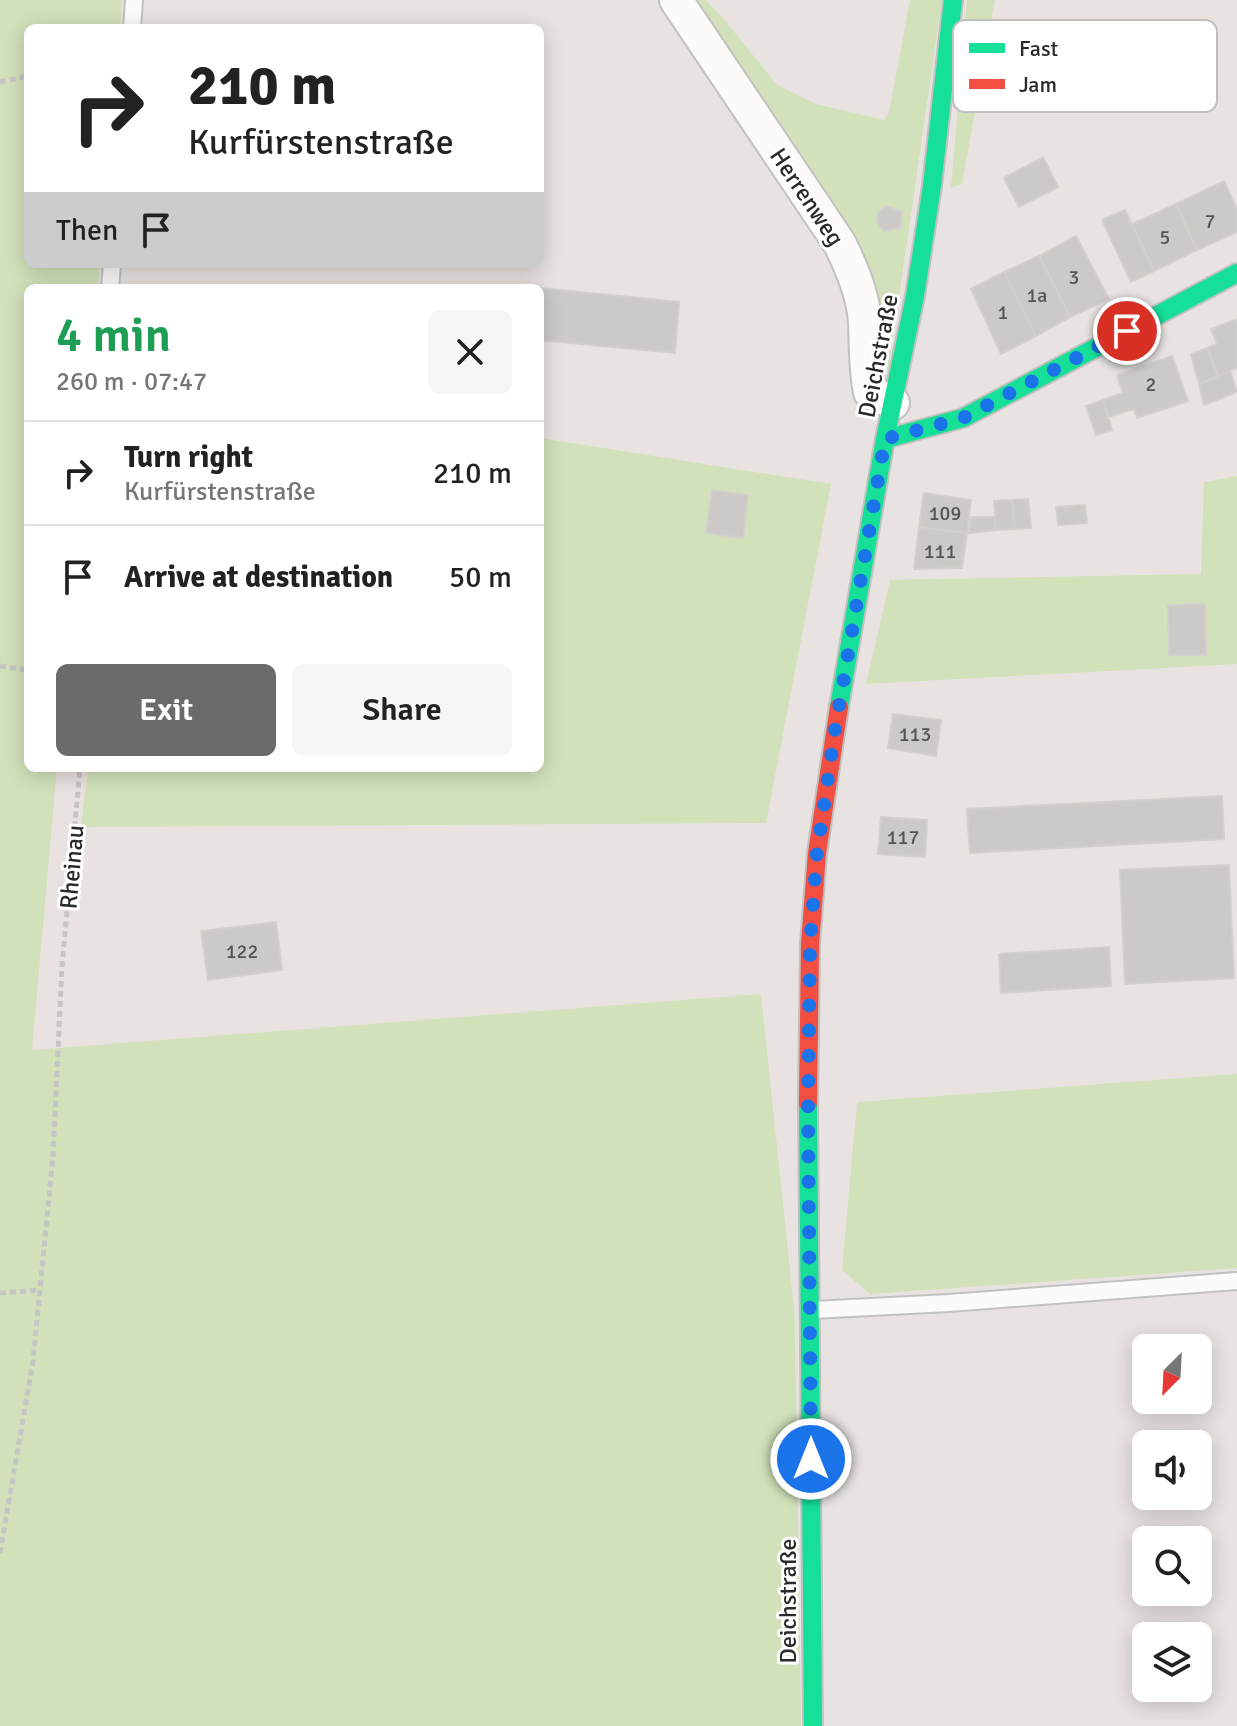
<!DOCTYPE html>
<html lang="en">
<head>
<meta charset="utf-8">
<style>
	:root { --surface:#fff; --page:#f6f6f6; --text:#222; --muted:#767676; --line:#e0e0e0; --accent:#6c6b6a }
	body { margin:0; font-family:Signika,sans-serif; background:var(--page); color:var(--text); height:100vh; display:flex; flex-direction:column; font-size:30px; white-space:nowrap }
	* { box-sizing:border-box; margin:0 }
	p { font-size:26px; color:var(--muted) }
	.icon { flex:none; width:44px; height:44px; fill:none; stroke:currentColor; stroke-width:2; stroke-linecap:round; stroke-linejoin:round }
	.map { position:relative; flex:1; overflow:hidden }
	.sheet { position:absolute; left:24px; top:284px; width:520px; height:488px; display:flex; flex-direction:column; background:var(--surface); border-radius:12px; box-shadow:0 4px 20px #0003 }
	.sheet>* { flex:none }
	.hud { position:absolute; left:24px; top:24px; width:520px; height:244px; border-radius:12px; box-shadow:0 4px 20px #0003; background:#fff; color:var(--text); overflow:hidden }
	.needle { width:52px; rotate:204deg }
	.controls { position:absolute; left:1132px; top:1334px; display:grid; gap:16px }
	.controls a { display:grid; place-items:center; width:80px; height:80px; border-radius:12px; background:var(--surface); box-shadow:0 4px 20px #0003; font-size:40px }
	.pin { position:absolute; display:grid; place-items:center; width:68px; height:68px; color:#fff; margin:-34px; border:4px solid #fff; border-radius:50%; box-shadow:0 2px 8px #0007 }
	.me { position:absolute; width:88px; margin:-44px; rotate:0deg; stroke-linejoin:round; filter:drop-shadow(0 0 6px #0008) }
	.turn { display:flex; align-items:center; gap:28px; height:168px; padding:0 32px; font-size:36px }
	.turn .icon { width:104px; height:104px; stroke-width:2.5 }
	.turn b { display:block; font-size:56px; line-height:68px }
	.then { display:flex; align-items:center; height:76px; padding:0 32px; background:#0003; gap:16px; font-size:30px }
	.round { display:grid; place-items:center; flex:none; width:84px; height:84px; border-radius:12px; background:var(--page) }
	.overview { display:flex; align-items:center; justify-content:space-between; height:136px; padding:0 32px }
	h1 { font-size:48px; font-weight:600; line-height:60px; color:#1e9e55 }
	.action { display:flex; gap:16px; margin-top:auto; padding:16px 32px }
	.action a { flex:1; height:92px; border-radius:12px; background:var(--accent); color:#fff; font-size:32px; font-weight:600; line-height:92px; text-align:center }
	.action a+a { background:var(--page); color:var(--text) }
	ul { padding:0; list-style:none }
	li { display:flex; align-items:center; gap:24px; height:104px; padding:0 32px; border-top:2px solid var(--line) }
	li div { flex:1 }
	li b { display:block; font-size:30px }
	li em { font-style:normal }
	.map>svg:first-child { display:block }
	.green { fill:#d2e1ba }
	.building { fill:#cdc9c7; stroke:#d3cfcc; stroke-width:2 }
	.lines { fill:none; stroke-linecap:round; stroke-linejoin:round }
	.lane-casing { stroke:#c2c1c1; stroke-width:20 }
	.street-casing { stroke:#c2c1c1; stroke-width:36 }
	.fast-casing { stroke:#c2c1c1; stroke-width:22 }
	.jam-casing { stroke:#c2c1c1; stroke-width:22 }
	.path { stroke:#c6c5c5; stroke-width:5; stroke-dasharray:6 4; stroke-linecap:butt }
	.lane { stroke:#fcfbfa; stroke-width:16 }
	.street { stroke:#fcfbfa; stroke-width:32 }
	.fast { stroke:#16e098; stroke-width:18 }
	.jam { stroke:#f24e42; stroke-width:18 }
	.route { stroke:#1a73e8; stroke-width:14; stroke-dasharray:0 25.2 }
	.labels { text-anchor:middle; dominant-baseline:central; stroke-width:6; stroke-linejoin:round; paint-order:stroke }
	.number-label { font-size:20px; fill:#545453 }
	.street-label { font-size:24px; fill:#2a2a2a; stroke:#fff }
	.key { fill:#fff; stroke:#bfbfbf; stroke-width:2 }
	.key-label { font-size:22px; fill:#2a2a2a }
</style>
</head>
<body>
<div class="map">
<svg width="1237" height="1726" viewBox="0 0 1237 1726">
	<rect width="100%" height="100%" fill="#e8e3e0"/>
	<!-- green -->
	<path class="green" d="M0,0H122L120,28H28V264H100L98,288H28V768H57L32,1050L761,994L795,1318L801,1726H0Z
		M690,0H706L723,18L777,85L816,104L884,120L889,112L910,0H942L888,373L875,335Z
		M967,0H995L962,184L951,188Z
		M540,438L831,484L766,823L81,827L88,768H540Z
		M1237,476V664L866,684L890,580L1201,574L1204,482Z
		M1237,1074V1268L870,1294L842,1270L857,1102Z"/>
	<!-- building -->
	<path class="building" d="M1043,157L1058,187L1019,207L1004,178Z
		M1224,181L1237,210V232L1197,250L1176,204Z
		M1176,204L1197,250L1154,271L1132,224Z
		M886,206L902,212L900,228L884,231L877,222L878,213Z
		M1125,210L1154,271L1131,282L1102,220Z
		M1076,236L1109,299L1070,317L1039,256Z
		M1039,256L1070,317L1036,336L1004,272Z
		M1004,272L1036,336L1001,354L971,289Z
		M540,288L679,302L675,353L540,340Z
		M1237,319V368L1218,376L1207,348L1217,344L1211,329Z
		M1207,348L1218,376L1199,384L1191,354Z
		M1172,356L1188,401L1137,418L1134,409L1108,417L1103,400L1123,393L1117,375Z
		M1230,371L1237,392L1204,405L1199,384Z
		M1103,400L1112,430L1096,435L1086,406Z
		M712,490L748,495L743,538L706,533Z
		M924,493L971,500L967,533L919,527Z
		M1028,499L1031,528L1015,529L1012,500Z
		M1012,500L1015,529L996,530L994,501Z
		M1085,505L1087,523L1058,525L1056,507Z
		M971,517H995L996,530L969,533Z
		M919,527L967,533L962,568L914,569Z
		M1205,604L1206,655H1169L1168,605Z
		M893,714L941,720L936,756L888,748Z
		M1222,796L1224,839L970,853L967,809Z
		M881,817L927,820L925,857L878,854Z
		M1229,865L1234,978L1125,984L1120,870Z
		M276,922L282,970L208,980L201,931Z
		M1109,947L1111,986L1001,993L999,954Z"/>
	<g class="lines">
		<defs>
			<path id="lane" d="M132,28L134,0
				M110,288L112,264
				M812,1310L949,1303L1237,1281"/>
			<path id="street" d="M676,0L840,244C852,269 863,294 865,322C866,346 865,368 870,392L893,403"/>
			<path id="fast" d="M885,439L963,418L1237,273
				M839,707L885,439L915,296L932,186L953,0
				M808,1103L813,1726"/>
			<path id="jam" d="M808,1103L810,944L817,853L839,707"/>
		</defs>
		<!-- lane casing -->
		<use href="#lane" class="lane-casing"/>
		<!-- street casing -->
		<use href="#street" class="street-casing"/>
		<!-- fast casing -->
		<use href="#fast" class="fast-casing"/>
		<!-- jam casing -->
		<use href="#jam" class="jam-casing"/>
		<!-- path -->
		<path class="path" d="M0,82L28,76
			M0,666L28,670
			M0,1293L40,1290
			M0,1553L33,1361L53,1156L62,966L80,768"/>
		<!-- lane -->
		<use href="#lane" class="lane"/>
		<!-- street -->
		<use href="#street" class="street"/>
		<!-- fast -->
		<use href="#fast" class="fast"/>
		<!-- jam -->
		<use href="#jam" class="jam"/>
	</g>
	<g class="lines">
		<!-- route -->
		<path class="route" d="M811,1459L808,1108L810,944L817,853L835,730L885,439L963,418L1127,331"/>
	</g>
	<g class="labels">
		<!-- number labels -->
		<g class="number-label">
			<text x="1210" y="221">7</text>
			<text x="1165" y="237">5</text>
			<text x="1074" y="277">3</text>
			<text x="1037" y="295">1a</text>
			<text x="1003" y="312">1</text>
			<text x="1151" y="384">2</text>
			<text x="945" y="513">109</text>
			<text x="940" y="551">111</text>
			<text x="915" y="734">113</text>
			<text x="903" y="837">117</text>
			<text x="242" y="951">122</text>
		</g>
		<!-- street labels -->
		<g class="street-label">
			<text transform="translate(807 197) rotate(56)">Herrenweg</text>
			<text transform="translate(878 356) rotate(-79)">Deichstraße</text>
			<text transform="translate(72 867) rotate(-85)">Rheinau</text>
			<text transform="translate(788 1601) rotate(-90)">Deichstraße</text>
		</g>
	</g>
	<!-- legend -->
	<rect x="953" y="20" width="264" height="92" rx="12" class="key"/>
	<rect x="969" y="43" width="36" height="10" fill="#16e098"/>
	<rect x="969" y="79" width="36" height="10" fill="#f24e42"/>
	<g class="key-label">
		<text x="1019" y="56">Fast</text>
		<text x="1019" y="92">Jam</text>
	</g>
</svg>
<div class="controls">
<a><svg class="needle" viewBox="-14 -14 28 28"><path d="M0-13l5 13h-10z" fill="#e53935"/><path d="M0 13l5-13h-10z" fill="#767676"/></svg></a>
<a><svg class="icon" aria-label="sound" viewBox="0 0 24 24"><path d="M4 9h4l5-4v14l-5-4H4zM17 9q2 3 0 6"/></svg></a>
<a><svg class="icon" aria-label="search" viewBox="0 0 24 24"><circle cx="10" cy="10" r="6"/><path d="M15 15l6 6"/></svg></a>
<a><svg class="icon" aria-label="layers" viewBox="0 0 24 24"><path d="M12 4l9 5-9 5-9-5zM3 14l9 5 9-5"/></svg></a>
</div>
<div class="pin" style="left:1127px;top:331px;background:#d93025"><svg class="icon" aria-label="arrive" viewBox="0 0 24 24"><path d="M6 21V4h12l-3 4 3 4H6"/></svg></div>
<svg class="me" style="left:811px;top:1459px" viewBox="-20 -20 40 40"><circle r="17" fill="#1a73e8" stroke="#fff" stroke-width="3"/><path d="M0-11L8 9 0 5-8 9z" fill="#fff"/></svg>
<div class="hud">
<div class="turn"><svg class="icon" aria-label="right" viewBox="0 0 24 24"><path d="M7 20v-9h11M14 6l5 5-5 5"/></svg><div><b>210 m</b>Kurfürstenstraße</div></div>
<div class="then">Then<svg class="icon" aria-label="arrive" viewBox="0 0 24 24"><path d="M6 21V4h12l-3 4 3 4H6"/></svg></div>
</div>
<section class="sheet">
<div class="overview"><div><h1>4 min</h1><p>260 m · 07:47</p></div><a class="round"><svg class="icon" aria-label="close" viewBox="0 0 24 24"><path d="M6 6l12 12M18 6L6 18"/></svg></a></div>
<ul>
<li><svg class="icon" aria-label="right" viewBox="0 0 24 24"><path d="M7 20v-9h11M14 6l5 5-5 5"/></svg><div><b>Turn right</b><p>Kurfürstenstraße</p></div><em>210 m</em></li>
<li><svg class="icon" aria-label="arrive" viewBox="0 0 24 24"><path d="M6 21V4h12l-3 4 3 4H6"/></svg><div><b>Arrive at destination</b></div><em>50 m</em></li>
</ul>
<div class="action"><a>Exit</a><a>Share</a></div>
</section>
</div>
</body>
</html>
